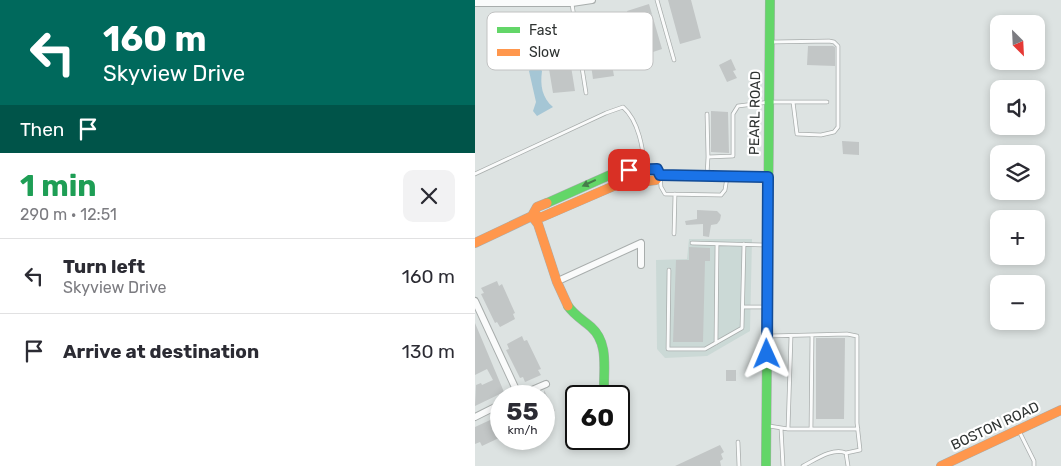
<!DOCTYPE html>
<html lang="en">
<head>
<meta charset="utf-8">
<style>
	:root { --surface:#fff; --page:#f2f2f3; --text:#2b2b33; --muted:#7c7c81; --line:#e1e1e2 }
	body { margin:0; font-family:Rubik,sans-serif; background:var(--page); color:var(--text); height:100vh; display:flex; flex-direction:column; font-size:19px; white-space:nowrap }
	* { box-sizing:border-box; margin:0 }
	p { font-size:16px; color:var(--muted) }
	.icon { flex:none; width:28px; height:28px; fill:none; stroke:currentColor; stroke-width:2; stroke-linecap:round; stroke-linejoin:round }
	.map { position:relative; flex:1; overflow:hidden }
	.side { display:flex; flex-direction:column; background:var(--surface); width:475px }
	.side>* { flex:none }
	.guide { background:#00695c; color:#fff; overflow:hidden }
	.needle { width:32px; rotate:156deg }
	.buttons { position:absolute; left:515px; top:15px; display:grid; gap:10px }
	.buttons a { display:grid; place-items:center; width:55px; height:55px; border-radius:10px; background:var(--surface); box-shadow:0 2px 8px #0003; font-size:25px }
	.speed { position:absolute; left:15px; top:385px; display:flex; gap:10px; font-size:25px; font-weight:700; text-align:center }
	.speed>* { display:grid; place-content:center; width:65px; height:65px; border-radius:50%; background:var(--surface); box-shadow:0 2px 8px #0003; line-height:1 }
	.speed small { font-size:12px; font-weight:400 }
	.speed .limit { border:2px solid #111; border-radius:8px; background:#fff; color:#111 }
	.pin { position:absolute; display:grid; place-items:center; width:42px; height:42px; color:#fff; margin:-21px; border-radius:10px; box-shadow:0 2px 8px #0006 }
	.me { position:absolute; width:55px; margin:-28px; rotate:359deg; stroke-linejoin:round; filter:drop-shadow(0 0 4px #0008) }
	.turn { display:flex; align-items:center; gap:18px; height:105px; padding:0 20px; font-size:22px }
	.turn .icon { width:65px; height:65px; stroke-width:2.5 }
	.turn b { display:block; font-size:35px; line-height:42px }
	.then { display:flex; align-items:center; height:48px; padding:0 20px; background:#0003; gap:10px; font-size:19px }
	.round { display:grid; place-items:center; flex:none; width:52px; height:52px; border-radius:10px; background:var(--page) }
	.head { display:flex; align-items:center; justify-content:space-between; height:85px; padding:0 20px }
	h1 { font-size:30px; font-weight:700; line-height:38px; color:#1e9e55 }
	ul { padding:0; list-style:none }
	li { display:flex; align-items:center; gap:15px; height:75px; padding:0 20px; border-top:1px solid var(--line) }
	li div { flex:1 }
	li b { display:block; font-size:19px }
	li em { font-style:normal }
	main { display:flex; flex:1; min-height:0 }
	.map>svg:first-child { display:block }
	.built { fill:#cbd9d6 }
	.water { fill:#a5c6d5 }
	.building { fill:#c2c6c6 }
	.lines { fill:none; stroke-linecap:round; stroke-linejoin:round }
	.lane-casing { stroke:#a8adac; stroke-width:4.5 }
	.street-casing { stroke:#a8adac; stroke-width:8 }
	.fast-casing { stroke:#a8adac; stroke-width:10 }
	.slow-casing { stroke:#a8adac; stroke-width:10 }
	.lane { stroke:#fafbfb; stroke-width:3 }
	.street { stroke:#fafbfb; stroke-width:6 }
	.fast { stroke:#63d668; stroke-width:9 }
	.slow { stroke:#ff974d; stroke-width:9 }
	.oneway { fill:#467c4a }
	.route-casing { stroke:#114b97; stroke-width:12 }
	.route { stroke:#1a73e8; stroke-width:9 }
	.labels { text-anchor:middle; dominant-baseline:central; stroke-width:4.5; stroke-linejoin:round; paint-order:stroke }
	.street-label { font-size:14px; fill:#2f3332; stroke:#fff }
	.key { fill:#fff; stroke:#c1c2c2; stroke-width:1 }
	.key-label { font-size:14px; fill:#2f3332 }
</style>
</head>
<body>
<main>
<section class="side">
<div class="guide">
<div class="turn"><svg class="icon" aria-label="left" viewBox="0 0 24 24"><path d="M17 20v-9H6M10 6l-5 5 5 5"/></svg><div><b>160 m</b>Skyview Drive</div></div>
<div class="then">Then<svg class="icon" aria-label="arrive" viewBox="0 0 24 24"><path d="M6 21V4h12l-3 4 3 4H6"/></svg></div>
</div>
<div class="head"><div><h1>1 min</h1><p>290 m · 12:51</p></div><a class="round"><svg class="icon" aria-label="close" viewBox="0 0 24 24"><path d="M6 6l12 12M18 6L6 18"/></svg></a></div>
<ul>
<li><svg class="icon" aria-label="left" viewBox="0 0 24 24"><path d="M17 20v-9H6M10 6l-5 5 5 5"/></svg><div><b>Turn left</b><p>Skyview Drive</p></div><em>160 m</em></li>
<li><svg class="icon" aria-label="arrive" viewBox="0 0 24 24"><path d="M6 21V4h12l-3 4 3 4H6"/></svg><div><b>Arrive at destination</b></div><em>130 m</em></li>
</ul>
</section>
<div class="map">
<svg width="586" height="466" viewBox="0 0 586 466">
	<rect width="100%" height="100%" fill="#dde3e2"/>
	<!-- built -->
	<path class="built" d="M214,239H277L275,331L232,356L190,358L182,349L181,260L212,259Z"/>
	<!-- water -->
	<path class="water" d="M61,63L67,71C65,85 67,98 78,107L62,116L58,111L61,102L54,71Z"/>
	<!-- building -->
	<path class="building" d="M193,0H216L226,38L205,44Z
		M174,4L187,49L166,56L152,11Z
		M129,19L139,76L118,79L110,22Z
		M89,23L100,91L78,93L67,27Z
		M333,46H358L360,47V66L332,65Z
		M256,59L261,70L258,71L262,78L252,82L244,65Z
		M236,111L253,112L254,153L236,152Z
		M367,141L384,142V155L368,154Z
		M222,210L242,211L246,215L245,220L242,224L236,225L234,237L228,236V224L211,225L210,221L222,219Z
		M214,247L235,248V261H230L228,342H198L201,260H214Z
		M22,281L24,286L27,284L40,313L38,314L40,319L25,327L22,322L20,323L6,294L9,293L6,288Z
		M0,323L29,392L0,406L1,385L6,383L7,385L18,380L12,369L0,375Z
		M47,336L49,341L52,340L66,369L63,370L66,375L50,382L48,377L45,378L31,350L34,349L32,344Z
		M341,338H370L369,419H341Z
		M251,370H261V381H251Z
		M69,390L80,411L75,414L73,409L69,411Z
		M26,415V437L7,446L5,442L0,444V427Z
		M245,445L249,452L246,454L248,459L245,461L246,466H200Z"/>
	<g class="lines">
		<defs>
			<path id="lane" d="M182,0L199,60
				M97,4L111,93
				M298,42L354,41L359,42L363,46V127L359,132L346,135L322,134L318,102
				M232,114L233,157
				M0,174L131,113L148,107C164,121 168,149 170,169
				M232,175L233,157L258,156V114L263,106L294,102H352
				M185,177L186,187L190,194L246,195L250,190L252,177
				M199,234L200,194
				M217,243L292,245
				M194,270L193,349H230L267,328L269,244
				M268,307H292
				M295,336L372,334L382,336V423L385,450L371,453L373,466
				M316,336L313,429H383
				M241,343L242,244
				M294,426L313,429
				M306,428L308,466
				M336,429L337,335
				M544,431L559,461V466
				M263,442L264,466
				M328,466C340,460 358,447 371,453"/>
			<path id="street" d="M0,3H97L117,0
				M185,175L293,177
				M83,281L166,243V265
				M0,301L44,396
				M43,396L71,384
				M0,417L26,404"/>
			<path id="fast" d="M72,203L137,174L154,170L182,169
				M93,306C99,315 108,320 116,327C133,342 129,366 129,386
				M291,466L295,0"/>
			<path id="slow" d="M72,203L62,207L57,216L67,217L141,185L181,180L185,175L182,169
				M0,243L57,216L63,224L82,282L93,306
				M466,466L586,410"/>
		</defs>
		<!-- lane casing -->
		<use href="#lane" class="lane-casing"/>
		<!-- street casing -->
		<use href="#street" class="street-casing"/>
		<!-- fast casing -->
		<use href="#fast" class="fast-casing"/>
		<!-- slow casing -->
		<use href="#slow" class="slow-casing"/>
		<!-- lane -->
		<use href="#lane" class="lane"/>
		<!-- street -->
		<use href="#street" class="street"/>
		<!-- fast -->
		<use href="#fast" class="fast"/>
		<!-- slow -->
		<use href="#slow" class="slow"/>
	</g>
	<!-- one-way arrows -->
	<defs><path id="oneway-solid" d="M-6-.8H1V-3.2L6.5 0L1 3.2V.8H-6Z" transform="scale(1.25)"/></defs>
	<use class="oneway" href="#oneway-solid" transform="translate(114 183) rotate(155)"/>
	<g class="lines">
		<defs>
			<path id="route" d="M154,170L182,169L185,175L293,177L292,354"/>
		</defs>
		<!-- route casing -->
		<use href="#route" class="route-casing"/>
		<!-- route -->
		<use href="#route" class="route"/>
	</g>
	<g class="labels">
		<!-- street labels -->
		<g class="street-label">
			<text transform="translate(280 113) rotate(-89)">PEARL ROAD</text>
			<text transform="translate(520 426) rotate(-25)">BOSTON ROAD</text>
		</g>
	</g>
	<!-- legend -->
	<rect x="12" y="12" width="166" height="58" rx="8" class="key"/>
	<rect x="22" y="27" width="23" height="6" fill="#63d668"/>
	<rect x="22" y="49" width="23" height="7" fill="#ff974d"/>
	<g class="key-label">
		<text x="54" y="35">Fast</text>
		<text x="54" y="57">Slow</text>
	</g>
</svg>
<div class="buttons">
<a><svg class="needle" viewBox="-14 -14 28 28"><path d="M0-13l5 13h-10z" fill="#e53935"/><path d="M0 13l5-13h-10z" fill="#7c7c81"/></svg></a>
<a><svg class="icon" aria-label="sound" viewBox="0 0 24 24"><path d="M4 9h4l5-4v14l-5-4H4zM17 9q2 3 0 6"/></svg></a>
<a><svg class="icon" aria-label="layers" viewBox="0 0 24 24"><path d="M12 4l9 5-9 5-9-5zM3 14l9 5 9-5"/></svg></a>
<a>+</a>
<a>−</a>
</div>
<div class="speed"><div>55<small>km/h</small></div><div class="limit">60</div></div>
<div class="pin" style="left:154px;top:170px;background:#d93025"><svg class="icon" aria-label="arrive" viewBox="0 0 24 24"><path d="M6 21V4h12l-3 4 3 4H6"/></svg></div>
<svg class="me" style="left:292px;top:354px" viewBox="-20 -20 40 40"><path d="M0-17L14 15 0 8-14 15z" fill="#1a73e8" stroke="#fff" stroke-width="4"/></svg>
</div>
</main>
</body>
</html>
